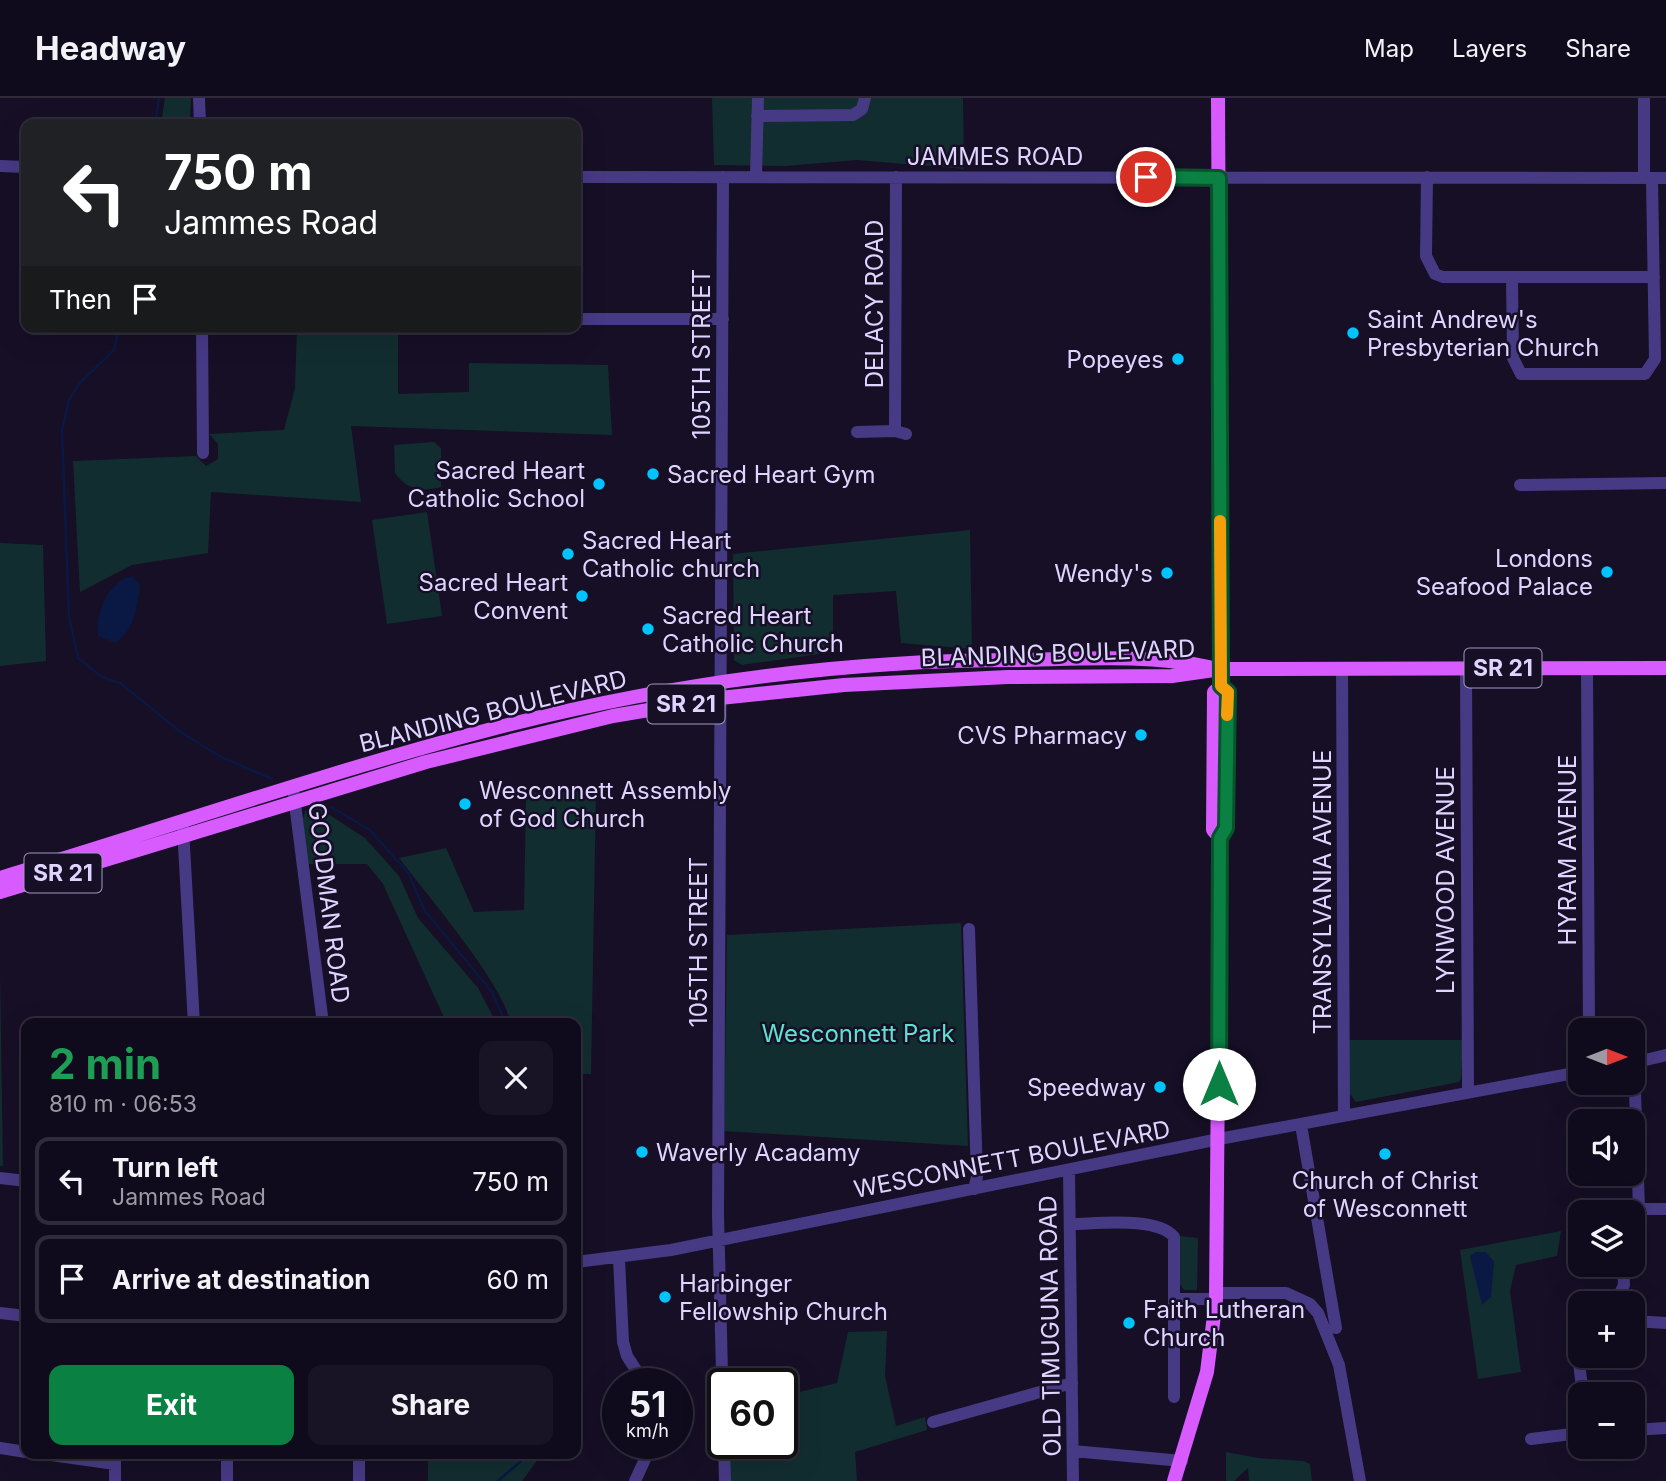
<!DOCTYPE html>
<html lang="en">
<head>
<meta charset="utf-8">
<style>
	:root { --surface:#100b1c; --page:#191425; --text:#f1f3f6; --muted:#9c9ba3; --line:#302b3b; --accent:#0b8043 }
	body { margin:0; font-family:Inter,sans-serif; background:var(--page); color:var(--text); height:100vh; display:flex; flex-direction:column; font-size:26px; white-space:nowrap }
	* { box-sizing:border-box; margin:0 }
	p { font-size:23px; color:var(--muted) }
	.icon { flex:none; width:38px; height:38px; fill:none; stroke:currentColor; stroke-width:2; stroke-linecap:round; stroke-linejoin:round }
	.map { position:relative; flex:1; overflow:hidden }
	.sheet { position:absolute; left:21px; top:920px; width:560px; height:441px; display:flex; flex-direction:column; background:var(--surface); border-radius:14px; box-shadow:0 7px 28px #0002,0 0 0 2px var(--line) }
	.sheet>* { flex:none }
	.hud { position:absolute; left:21px; top:21px; width:560px; height:214px; border-radius:14px; box-shadow:0 7px 28px #0002,0 0 0 2px var(--line); background:#202124; color:#fff; overflow:hidden }
	.needle { width:46px; rotate:90deg }
	.tools { position:absolute; left:1568px; top:920px; display:grid; gap:14px }
	.tools a { display:grid; place-items:center; width:77px; height:77px; border-radius:14px; background:var(--surface); box-shadow:0 7px 28px #0002,0 0 0 2px var(--line); font-size:35px }
	.speed { position:absolute; left:602px; top:1270px; display:flex; gap:14px; font-size:35px; font-weight:700; text-align:center }
	.speed>* { display:grid; place-content:center; width:91px; height:91px; border-radius:50%; background:var(--surface); box-shadow:0 7px 28px #0002,0 0 0 2px var(--line); line-height:1 }
	.speed small { font-size:18px; font-weight:400 }
	.speed .limit { border:4px solid #111; border-radius:10px; background:#fff; color:#111 }
	.pin { position:absolute; display:grid; place-items:center; width:60px; height:60px; color:#fff; margin:-30px; border:4px solid #fff; border-radius:50%; box-shadow:0 2px 7px #0007 }
	.me { position:absolute; width:77px; margin:-38px; rotate:0deg; stroke-linejoin:round; filter:drop-shadow(0 0 5px #0008) }
	.turn { display:flex; align-items:center; gap:24px; height:147px; padding:0 28px; font-size:32px }
	.turn .icon { width:91px; height:91px; stroke-width:2.5 }
	.turn b { display:block; font-size:49px; line-height:60px }
	.then { display:flex; align-items:center; height:66px; padding:0 28px; background:#0003; gap:14px; font-size:26px }
	.round { display:grid; place-items:center; flex:none; width:74px; height:74px; border-radius:14px; background:var(--page) }
	.head { display:flex; align-items:center; justify-content:space-between; height:119px; padding:0 28px }
	h1 { font-size:42px; font-weight:700; line-height:52px; color:#1e9e55 }
	.primary-button { display:flex; gap:14px; margin-top:auto; padding:14px 28px }
	.primary-button a { flex:1; height:80px; border-radius:14px; background:var(--accent); color:#fff; font-size:28px; font-weight:700; line-height:80px; text-align:center }
	.primary-button a+a { background:var(--page); color:var(--text) }
	ul { padding:0; list-style:none }
	li { display:flex; align-items:center; gap:21px; height:88px; margin:0 14px 10px; padding:0 14px; border:4px solid var(--line); border-radius:14px }
	li div { flex:1 }
	li b { display:block; font-size:26px }
	li em { font-style:normal }
	header { display:flex; align-items:center; gap:42px; box-sizing:border-box; height:98px; padding:0 35px; background:var(--surface); border-bottom:2px solid var(--line) }
	header strong { font-size:33px }
	nav { display:flex; gap:38px; margin-inline-start:auto; font-size:24px }
	.map>svg:first-child { display:block }
	.green { fill:#122d30 }
	.water { fill:#0a1844 }
	.lines { fill:none; stroke-linecap:round; stroke-linejoin:round }
	.stream { stroke:#0a1844; stroke-width:2.5 }
	.minor { stroke:#473a85; stroke-width:12 }
	.major { stroke:#d75bff; stroke-width:14 }
	.route-casing { stroke:#07532c; stroke-width:18 }
	.route { stroke:#0b8043; stroke-width:12 }
	.slow { stroke:#f59e0b; stroke-width:12 }
	.poi-dot { fill:#00c4ff; stroke:#160f26; stroke-width:2.5 }
	.labels { text-anchor:middle; dominant-baseline:central; stroke-width:5; stroke-linejoin:round; paint-order:stroke }
	.shield { fill:#160f26; stroke:#a399be; stroke-width:2 }
	.shield-label { font-size:23px; font-weight:bold; fill:#dfd4ff }
	.street-label { font-size:24px; fill:#dfd4ff; stroke:#160f26 }
	.poi-label { font-size:24px; fill:#dfd4ff; stroke:#160f26; text-anchor:start }
	.park-label { font-size:24px; fill:#5fe0d1; stroke:#160f26 }
</style>
</head>
<body>
<header>
<strong>Headway</strong>
<nav><a>Map</a><a>Layers</a><a>Share</a></nav>
</header>
<div class="map">
<svg width="1666" height="1383" viewBox="0 0 1666 1383">
	<rect width="100%" height="100%" fill="#160f26"/>
	<!-- green -->
	<path class="green" d="M165,0H191L190,26H161Z
		M712,0H963L964,71L857,62L786,68L714,67Z
		M297,229H398V296L469,294V265L608,267L612,337L351,328L361,404L211,394L208,455L132,467L80,494L73,363L196,358L206,368L218,361V346L209,336L284,332L295,290Z
		M434,344L441,350V389C422,394 407,392 395,375L394,347Z
		M427,414L442,518L387,526L372,422Z
		M970,432L972,551L901,545L896,493L833,497V554L742,567L734,562L733,456Z
		M0,445L43,447L46,563L0,568Z
		M596,693L591,976H576V926H511C504,886 426,796 399,760L446,750L474,814L524,812L526,695Z
		M319,710L365,740L399,778L418,820L478,890L497,926H447L383,786L367,766H307L303,721L305,713Z
		M961,825L968,1048L724,1033L727,837Z
		M0,873L3,1068H0Z
		M1348,942H1463L1461,981L1459,984L1356,1004L1349,995Z
		M1561,1133L1557,1158L1516,1167L1510,1193L1521,1274L1478,1281L1460,1152Z
		M1179,1138L1198,1140L1197,1192H1184L1180,1186Z
		M887,1233L885,1278L896,1328L925,1319L927,1332L855,1354L857,1383H729L728,1346H782V1298L837,1285L848,1234Z
		M1226,1354L1258,1360L1303,1363L1310,1366L1312,1383H1249L1248,1370L1234,1383H1226Z
		M428,1356H465L470,1362L492,1363L500,1356H542L522,1383H428Z"/>
	<!-- water -->
	<path class="water" d="M132,478L140,487C138,508 134,533 115,545L98,538C96,515 107,484 132,478Z
		M1476,1154H1486L1494,1164L1491,1199L1482,1207L1470,1158Z"/>
	<g class="lines">
		<!-- stream -->
		<path class="stream" d="M155,26L159,0
			M119,229L114,252L80,285L69,302L62,333L69,519L78,560L102,579L120,585L182,635L221,659L272,681
			M331,709L370,732L408,775L425,813L492,894L506,926
			M498,1383L529,1356"/>
		<!-- minor -->
		<path class="minor" d="M199,0L200,26
			M757,18L853,17L862,11L865,0
			M0,68L26,69
			M576,79L1666,80
			M756,79L758,0
			M1427,79L1426,158L1435,176L1443,179H1654
			M1644,80V0
			M1512,179L1513,260L1521,276H1645L1655,261L1652,80
			M576,221H723
			M202,229L203,355
			M895,333L896,79
			M857,334L895,333L906,336
			M1520,387L1666,385
			M1342,570L1344,1018
			M1466,570L1468,994
			M1587,570L1589,933
			M293,690L323,926
			M183,730L194,926
			M969,831L977,1079L974,1091
			M1633,965L1666,957
			M1634,965L1639,1111
			M1301,1027L1336,1230
			M1069,1072L1073,1383
			M0,1080L26,1083
			M1639,1111H1666
			M1071,1126C1095,1126 1157,1118 1174,1139V1299
			M619,1161L623,1244L627,1258L645,1286
			M576,1164L671,1152L1219,1041L1580,974
			M1216,1195H1286L1310,1206L1318,1215L1339,1267L1360,1383
			M1175,1201H1216
			M1615,1206L1624,1187L1623,1167
			M0,1215L26,1218
			M1633,1223L1666,1225
			M1580,1230L1576,1241L1583,1297
			M723,1314L718,1116L723,79
			M933,1324L1072,1285
			M1633,1332L1666,1330
			M1531,1341L1580,1335
			M724,1346L725,1383
			M0,1350L26,1354
			M1073,1353L1182,1363
			M44,1356L115,1366
			M115,1356V1383
			M227,1356V1383
			M359,1356V1383
			M635,1383L652,1346"/>
		<!-- major -->
		<path class="major" d="M1218,0L1221,588L1214,594L1213,732L1220,740
			M0,780C163,731 324,675 488,632C661,587 839,562 1017,562C1080,561 1147,556 1209,569
			M0,794L426,664L613,618L720,600L844,587L1008,579L1172,578L1221,571L1666,570
			M1174,1383L1207,1274L1216,1201L1220,740L1226,730L1228,594L1221,588"/>
	</g>
	<g class="lines">
		<defs>
			<path id="route" d="M1146,79L1219,80L1221,588L1228,594L1226,730L1220,740L1219,986"/>
		</defs>
		<!-- route casing -->
		<use href="#route" class="route-casing"/>
		<!-- route -->
		<use href="#route" class="route"/>
		<!-- slow -->
		<path class="slow" d="M1220,423L1221,588L1228,594L1227,617"/>
	</g>
	<!-- markers -->
	<g class="poi-dot">
		<circle cx="1353" cy="235" r="7"/>
		<circle cx="1178" cy="261" r="7"/>
		<circle cx="653" cy="376" r="7"/>
		<circle cx="599" cy="386" r="7"/>
		<circle cx="568" cy="456" r="7"/>
		<circle cx="1607" cy="474" r="7"/>
		<circle cx="1167" cy="475" r="7"/>
		<circle cx="582" cy="498" r="7"/>
		<circle cx="648" cy="531" r="7"/>
		<circle cx="1141" cy="637" r="7"/>
		<circle cx="465" cy="706" r="7"/>
		<circle cx="1160" cy="989" r="7"/>
		<circle cx="642" cy="1054" r="7"/>
		<circle cx="1385" cy="1056" r="7"/>
		<circle cx="665" cy="1199" r="7"/>
		<circle cx="1129" cy="1225" r="7"/>
	</g>
	<g class="labels">
		<!-- shield labels -->
		<g class="shield">
			<rect x="1464.5" y="550.5" width="77" height="39" rx="5"/>
			<rect x="647.5" y="586.5" width="77" height="39" rx="5"/>
			<rect x="24.5" y="755.5" width="77" height="39" rx="5"/>
		</g>
		<g class="shield-label">
			<text x="1503" y="570">SR 21</text>
			<text x="686" y="606">SR 21</text>
			<text x="63" y="775">SR 21</text>
		</g>
		<!-- street labels -->
		<g class="street-label">
			<text x="995" y="58">JAMMES ROAD</text>
			<text transform="translate(874 206) rotate(-90)">DELACY ROAD</text>
			<text transform="translate(701 256) rotate(-90)">105TH STREET</text>
			<text transform="translate(1058 555) rotate(-2)">BLANDING BOULEVARD</text>
			<text transform="translate(493 613) rotate(-14)">BLANDING BOULEVARD</text>
			<text transform="translate(1567 752) rotate(-90)">HYRAM AVENUE</text>
			<text transform="translate(1445 782) rotate(-90)">LYNWOOD AVENUE</text>
			<text transform="translate(1322 794) rotate(-90)">TRANSYLVANIA AVENUE</text>
			<text transform="translate(329 805) rotate(83)">GOODMAN ROAD</text>
			<text transform="translate(698 844) rotate(-90)">105TH STREET</text>
			<text transform="translate(1012 1061) rotate(-11)">WESCONNETT BOULEVARD</text>
			<text transform="translate(1050 1228) rotate(-91)">OLD TIMUGUNA ROAD</text>
		</g>
		<!-- poi labels -->
		<g class="poi-label">
			<text x="1367" y="221">Saint Andrew's<tspan x="1367" dy="28">Presbyterian Church</tspan></text>
			<text x="1164" y="261" text-anchor="end">Popeyes</text>
			<text x="585" y="372" text-anchor="end">Sacred Heart<tspan x="585" dy="28">Catholic School</tspan></text>
			<text x="667" y="376">Sacred Heart Gym</text>
			<text x="582" y="442">Sacred Heart<tspan x="582" dy="28">Catholic church</tspan></text>
			<text x="1593" y="460" text-anchor="end">Londons<tspan x="1593" dy="28">Seafood Palace</tspan></text>
			<text x="1153" y="475" text-anchor="end">Wendy's</text>
			<text x="568" y="484" text-anchor="end">Sacred Heart<tspan x="568" dy="28">Convent</tspan></text>
			<text x="662" y="517">Sacred Heart<tspan x="662" dy="28">Catholic Church</tspan></text>
			<text x="1127" y="637" text-anchor="end">CVS Pharmacy</text>
			<text x="479" y="692">Wesconnett Assembly<tspan x="479" dy="28">of God Church</tspan></text>
			<text x="1146" y="989" text-anchor="end">Speedway</text>
			<text x="656" y="1054">Waverly Acadamy</text>
			<text x="1385" y="1082" text-anchor="middle">Church of Christ<tspan x="1385" dy="28">of Wesconnett</tspan></text>
			<text x="679" y="1185">Harbinger<tspan x="679" dy="28">Fellowship Church</tspan></text>
			<text x="1143" y="1211">Faith Lutheran<tspan x="1143" dy="28">Church</tspan></text>
		</g>
		<!-- park labels -->
		<g class="park-label">
			<text x="858" y="935">Wesconnett Park</text>
		</g>
	</g>
</svg>
<div class="tools">
<a><svg class="needle" viewBox="-14 -14 28 28"><path d="M0-13l5 13h-10z" fill="#e53935"/><path d="M0 13l5-13h-10z" fill="#9c9ba3"/></svg></a>
<a><svg class="icon" aria-label="sound" viewBox="0 0 24 24"><path d="M4 9h4l5-4v14l-5-4H4zM17 9q2 3 0 6"/></svg></a>
<a><svg class="icon" aria-label="layers" viewBox="0 0 24 24"><path d="M12 4l9 5-9 5-9-5zM3 14l9 5 9-5"/></svg></a>
<a>+</a>
<a>−</a>
</div>
<div class="speed"><div>51<small>km/h</small></div><div class="limit">60</div></div>
<div class="pin" style="left:1146px;top:79px;background:#d93025"><svg class="icon" aria-label="arrive" viewBox="0 0 24 24"><path d="M6 21V4h12l-3 4 3 4H6"/></svg></div>
<svg class="me" style="left:1219px;top:986px" viewBox="-20 -20 40 40"><circle r="19" fill="#fff"/><path d="M0-13L10 11 0 6-10 11z" fill="#0b8043"/></svg>
<div class="hud">
<div class="turn"><svg class="icon" aria-label="left" viewBox="0 0 24 24"><path d="M17 20v-9H6M10 6l-5 5 5 5"/></svg><div><b>750 m</b>Jammes Road</div></div>
<div class="then">Then<svg class="icon" aria-label="arrive" viewBox="0 0 24 24"><path d="M6 21V4h12l-3 4 3 4H6"/></svg></div>
</div>
<section class="sheet">
<div class="head"><div><h1>2 min</h1><p>810 m · 06:53</p></div><a class="round"><svg class="icon" aria-label="close" viewBox="0 0 24 24"><path d="M6 6l12 12M18 6L6 18"/></svg></a></div>
<ul>
<li><svg class="icon" aria-label="left" viewBox="0 0 24 24"><path d="M17 20v-9H6M10 6l-5 5 5 5"/></svg><div><b>Turn left</b><p>Jammes Road</p></div><em>750 m</em></li>
<li><svg class="icon" aria-label="arrive" viewBox="0 0 24 24"><path d="M6 21V4h12l-3 4 3 4H6"/></svg><div><b>Arrive at destination</b></div><em>60 m</em></li>
</ul>
<div class="primary-button"><a>Exit</a><a>Share</a></div>
</section>
</div>
</body>
</html>
